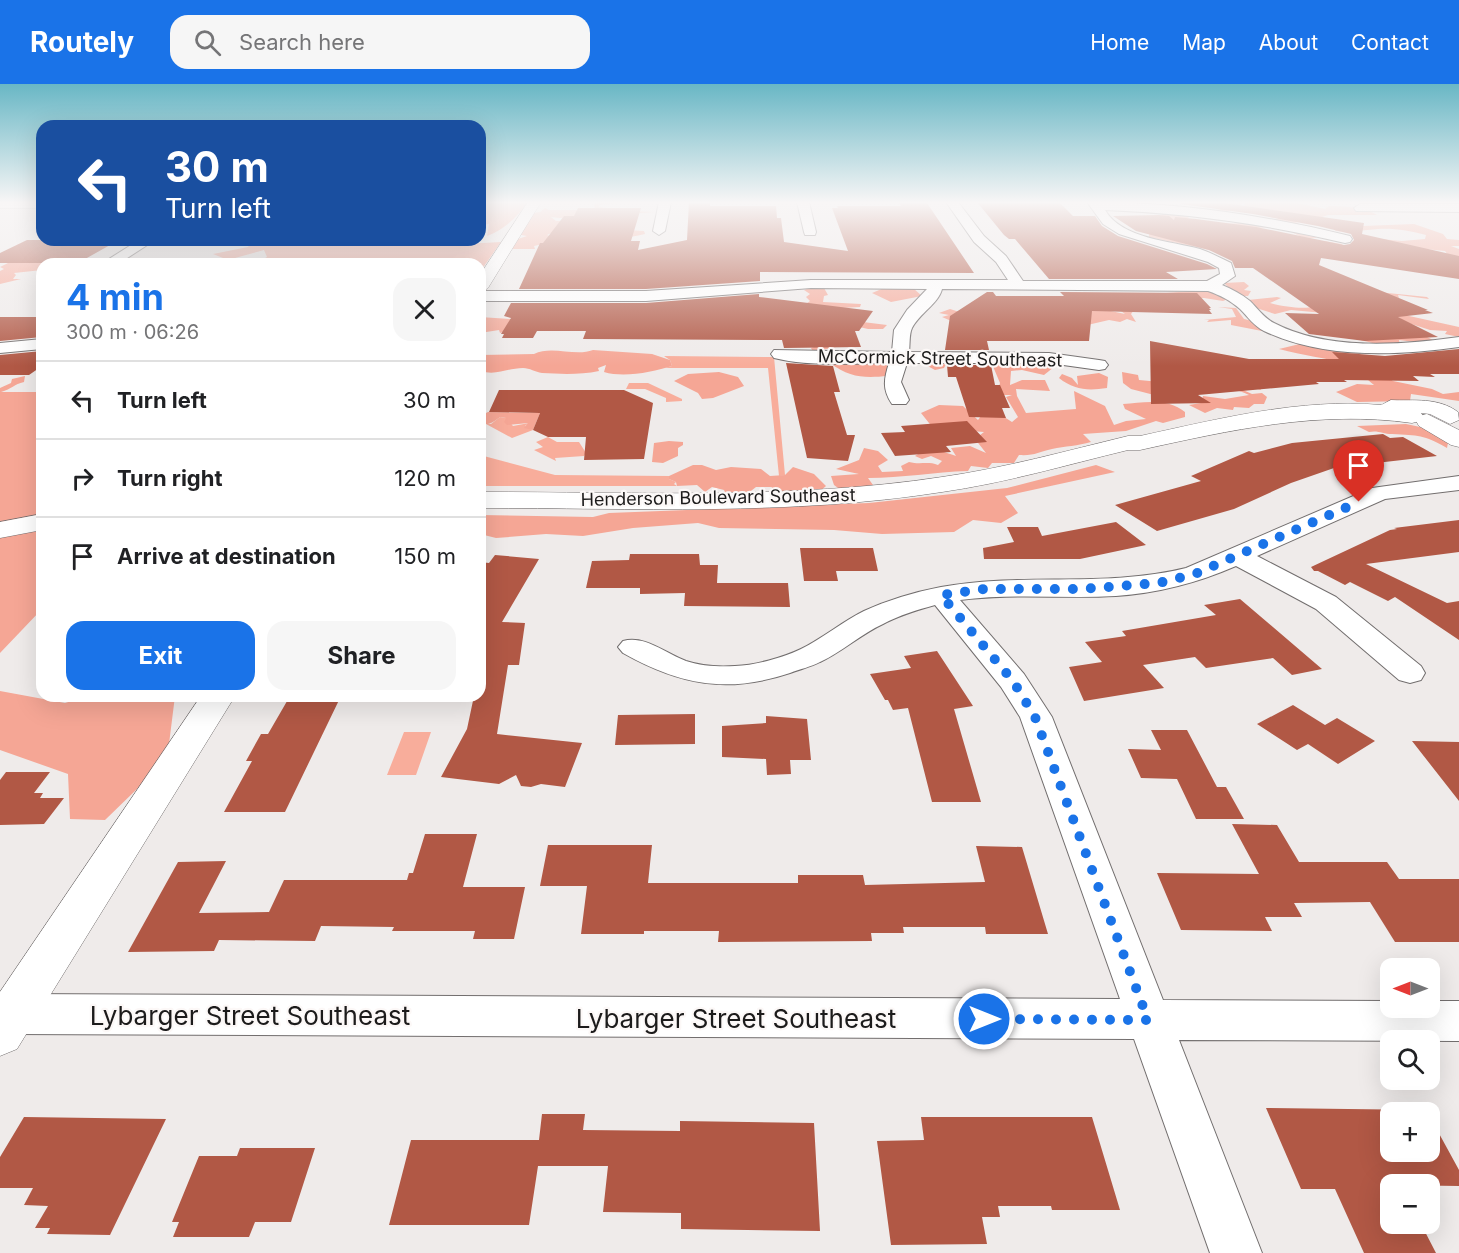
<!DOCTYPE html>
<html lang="en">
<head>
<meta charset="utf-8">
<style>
	:root { --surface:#fff; --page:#f6f6f6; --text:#202124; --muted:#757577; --line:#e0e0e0; --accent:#1a73e8 }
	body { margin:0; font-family:Inter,sans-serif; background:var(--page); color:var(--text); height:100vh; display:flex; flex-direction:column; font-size:22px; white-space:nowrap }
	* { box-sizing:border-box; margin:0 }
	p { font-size:20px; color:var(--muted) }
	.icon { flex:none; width:33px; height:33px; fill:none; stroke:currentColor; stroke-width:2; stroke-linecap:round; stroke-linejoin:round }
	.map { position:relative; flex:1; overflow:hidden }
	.panel { position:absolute; left:36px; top:174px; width:450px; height:444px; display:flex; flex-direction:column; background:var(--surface); border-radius:18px; box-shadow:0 6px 24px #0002 }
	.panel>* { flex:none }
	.hud { position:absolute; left:36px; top:36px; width:450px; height:126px; border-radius:18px; box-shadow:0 6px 24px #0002; background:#1a4fa0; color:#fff; overflow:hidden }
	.needle { width:39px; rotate:270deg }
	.tools { position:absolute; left:1380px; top:874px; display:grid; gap:12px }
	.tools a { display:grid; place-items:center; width:60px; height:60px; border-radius:12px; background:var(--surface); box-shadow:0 6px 24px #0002; font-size:30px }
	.pin { position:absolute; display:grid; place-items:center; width:51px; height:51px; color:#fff; margin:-62px -26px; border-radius:50% 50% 50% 0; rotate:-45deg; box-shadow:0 0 6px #0007 }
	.pin .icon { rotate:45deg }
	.me { position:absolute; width:66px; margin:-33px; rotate:90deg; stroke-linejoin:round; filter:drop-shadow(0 0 4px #0008) }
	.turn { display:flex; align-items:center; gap:21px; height:126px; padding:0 30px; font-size:27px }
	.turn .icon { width:78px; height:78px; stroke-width:2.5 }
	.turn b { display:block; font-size:42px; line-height:51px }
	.round { display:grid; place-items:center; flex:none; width:63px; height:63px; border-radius:18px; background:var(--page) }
	.head { display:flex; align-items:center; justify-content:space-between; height:102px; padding:0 30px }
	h1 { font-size:36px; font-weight:700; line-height:45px; color:var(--accent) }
	.primary-button { display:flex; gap:12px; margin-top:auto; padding:12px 30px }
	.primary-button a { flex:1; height:69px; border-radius:18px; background:var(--accent); color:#fff; font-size:24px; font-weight:700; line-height:69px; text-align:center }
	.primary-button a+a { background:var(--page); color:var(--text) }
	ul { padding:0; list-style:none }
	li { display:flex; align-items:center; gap:18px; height:78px; padding:0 30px; border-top:2px solid var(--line) }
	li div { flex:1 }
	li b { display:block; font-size:22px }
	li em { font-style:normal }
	header { display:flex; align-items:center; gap:36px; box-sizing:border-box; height:84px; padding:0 30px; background:var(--accent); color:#fff }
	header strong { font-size:28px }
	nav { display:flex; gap:33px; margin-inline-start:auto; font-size:21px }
	.search { width:420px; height:54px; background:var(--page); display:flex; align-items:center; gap:15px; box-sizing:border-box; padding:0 21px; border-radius:18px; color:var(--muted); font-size:22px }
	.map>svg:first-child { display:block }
	.green { fill:#f8ad9b }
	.forest { fill:#f5a695 }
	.building { fill:#b15845 }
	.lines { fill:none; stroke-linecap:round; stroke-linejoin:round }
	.minor-casing { stroke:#726e6e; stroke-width:2 }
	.tertiary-casing { stroke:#726e6e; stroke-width:1 }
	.secondary-casing { stroke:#726e6e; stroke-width:1 }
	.minor { fill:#fff; fill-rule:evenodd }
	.tertiary { fill:#fff; fill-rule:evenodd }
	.secondary { fill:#fff; fill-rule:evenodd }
	.route { stroke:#1a73e8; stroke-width:10; stroke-dasharray:0 18 }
	.labels { text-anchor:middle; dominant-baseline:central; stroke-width:4.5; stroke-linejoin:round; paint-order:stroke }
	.far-street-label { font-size:18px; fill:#1c1b1b; stroke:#fcf8f7 }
	.near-street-label { font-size:26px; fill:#1c1b1b; stroke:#fcf8f7 }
</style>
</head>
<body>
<header>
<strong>Routely</strong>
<div class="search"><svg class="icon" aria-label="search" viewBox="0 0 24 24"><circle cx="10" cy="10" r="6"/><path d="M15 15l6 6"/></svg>Search here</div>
<nav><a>Home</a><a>Map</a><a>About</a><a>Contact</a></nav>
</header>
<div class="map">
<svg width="1459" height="1169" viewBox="0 0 1459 1169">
	<rect width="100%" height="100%" fill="#efebea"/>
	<!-- green -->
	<path class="green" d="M664,272L774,273L785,391L779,392L768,284H665L672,282L670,276Z
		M629,299H648L682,315V317L666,318V314L645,305H626Z
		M500,333L506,334L513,342L529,339L525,342L533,346L512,354L486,340H491Z
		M548,353L557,358H579L586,369L584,372L555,374L556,377L534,366L543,363L536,358Z
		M480,371L555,391L669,392V395L676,398L674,400L677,402H480Z
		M404,648H431L416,691H387Z"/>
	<!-- forest -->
	<path class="forest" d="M480,118H528C516,134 505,145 487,152L489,140L480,141Z
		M594,118H631L600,121L599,123L626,127L655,128L560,134L551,133L556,137H565L554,148L547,151L552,153L625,146L644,147L645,150C609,159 570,153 534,162L535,165H508L513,164L506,159L527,152L516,150L526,138L515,137L520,131L540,128L545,124L549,126H595Z
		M1237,118H1293L1325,125L1329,122C1343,122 1365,123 1377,131H1328L1307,138L1292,136L1299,140L1286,141L1304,146L1317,154C1296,155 1298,148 1280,145C1266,141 1250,145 1236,148L1246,152L1322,169L1330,167L1324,157L1342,160L1344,166L1337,171L1328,170L1315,174L1318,177C1294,178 1272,171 1248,172L1249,168L1281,167L1221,154H1211L1214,157L1202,160L1187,159L1209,165H1222L1218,168L1149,153V149C1168,151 1187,155 1207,157L1203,153L1189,148L1190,146L1175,141L1174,136L1160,132L1167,128L1193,129L1186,136L1206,142L1201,149L1214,153V147L1230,144L1218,140L1245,139V137C1261,139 1274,141 1286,128L1245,122L1244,119L1223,130L1211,127L1221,125L1220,122Z
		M1414,140L1443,150L1447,155L1459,156V162H1451L1459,165V185L1445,167L1415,164L1380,155L1402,157L1425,155L1426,151C1411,147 1394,144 1378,145C1363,146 1351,149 1335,147L1337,143Z
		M253,156H458L465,160L501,158L480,188V180H254L267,173L264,166L228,176L213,170L248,163Z
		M22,172L44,180H42V186L14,189L16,191L13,195H21L0,200V187L4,185L0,183Z
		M1244,198L1249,202L1244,206L1251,207L1248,212H1235L1223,217L1204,214H1178L1166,209L1229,204L1224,199Z
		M813,203L824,204L828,211L824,212L823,218L861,220L860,223L842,224L863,238L887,241L883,245H868L855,242L849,260L813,268L811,264L817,262L803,222L810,217L806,213L810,210L804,206Z
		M884,204H913L922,212L891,218L872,209Z
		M1368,207L1427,213L1429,215L1398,211L1399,214L1390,213L1382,226L1459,243V253L1445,250L1447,247L1430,246L1402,237L1400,234L1383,231L1433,256L1423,259L1399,256L1400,261H1380L1345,252L1324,229L1291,226L1275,230L1253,223L1254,220L1248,216L1277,213L1281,214L1270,219C1312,230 1329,220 1368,207Z
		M1218,223L1236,224L1244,235L1270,241L1262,247L1231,241V236L1207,238L1209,236H1204L1236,233L1232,225Z
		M950,225L969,231L1106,226L1125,230L1121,227L1135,225L1131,230L1136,238L1127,235L1120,238L1109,236L1083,242L956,239L942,233L949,231L939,229Z
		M480,233L511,235L519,243L500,249L499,246L480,249Z
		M1312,257L1350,265L1361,269L1357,273L1393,297L1432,305L1443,310L1459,308V317L1411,310L1410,317L1357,318L1336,308L1357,300L1374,301C1366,295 1357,284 1348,281C1326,273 1303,272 1279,265Z
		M593,266L652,270L670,276L672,282C653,288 624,294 604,288L606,281L598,284L599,287C580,291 560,290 542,289C535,288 530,284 523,284C508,284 496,292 481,287L480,271L534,270C552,261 575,273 593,266Z
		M1179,271L1212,274L1228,282L1226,287L1244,292L1246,297L1257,299L1261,306L1245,301L1243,306L1252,310L1262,309L1267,313L1264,320H1254L1249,324L1234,323L1233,326L1217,324L1205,329L1189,321L1201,319L1203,312L1225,315L1249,311C1230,301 1202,305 1190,284L1152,277Z
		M844,273L893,279L888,292C864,294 850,294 830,279Z
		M1002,276C1018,280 1036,277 1053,279L1054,283L1044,291L1022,286L1011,287L1010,301L1022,296H1045L1050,307L1016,305L1017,312L1026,329L1076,325L1074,307L1105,322L1114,341L1126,337L1146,335L1125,325L1123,320C1144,318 1169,314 1185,328V333L1163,339L1156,337L1126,347L1083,350L1091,358C1078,362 1065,362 1052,365C1039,368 1034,372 1019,371L1014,379H992L988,384L971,382L968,387C934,388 902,394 868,394L873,401L845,409L834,401L831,392L859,390L836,385L859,376L864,364L878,367L888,376L878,382L882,388L903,387L901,382L909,378C920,381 928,377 938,381L942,377L931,372L922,375L915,372C930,362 939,366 956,372L951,364L970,362L986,369L975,355L984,348L933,344L921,329L939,321L963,322L978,336L981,332L1001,331L1012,338L1018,333L1006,313L1012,311H997L1000,299L992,280H946L944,284L935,286L922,279Z
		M719,288L738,293L744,302L713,314L702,315L698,309L674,297L688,290Z
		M1122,288L1138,291L1139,296L1160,298L1158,312L1131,305L1123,299Z
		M1099,289L1108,293L1107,304C1088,307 1074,306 1059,294L1062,290L1072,294L1078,301L1077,292Z
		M25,292L24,298C14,300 12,305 1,308H42V525L0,569V304L11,299L12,295Z
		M488,328L540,329L533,346L524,344L528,339L507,341L504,338L506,334L500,333C494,338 487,343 480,338V332Z
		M1406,340L1439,347L1449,353L1447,364C1423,350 1419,352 1392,350C1383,350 1378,346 1369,348L1357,342Z
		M669,357L683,358V361L678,364V372L663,379L652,378L654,359Z
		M693,381H702L716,386L731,383L761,385L770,392L785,391L793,383L814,390L826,402L818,409L780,413L771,407L772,403H756L742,414L726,411L724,406L712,403L705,408L697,401L677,402L676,398L669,395V392Z
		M1096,381L1115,388L1005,412L1018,429L1001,439L973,436L954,448L882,450L834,446L719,444L698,439L633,444L583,452L546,450L496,454L480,450V431L593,433L609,429L869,419L1007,404Z
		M0,607L65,619L88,612H175L167,676L105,736L70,735L68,690L0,666Z"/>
	<!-- building -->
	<path class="building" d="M689,118H710V122H776L777,134H781L784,158L848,167L832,124H838L837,122H901L899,119H927L974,189L760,188V197L646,205H519L540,159H543L564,132H574L578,124H641L631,157H640L638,166L687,156Z
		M977,118H1059L1073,132H1095L1102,142L1118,152L1207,180L1217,185L1166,188L1178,195H1049L1015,155H1009L1004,151Z
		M1182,118H1218L1364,139L1362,150L1459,172V195L1321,174L1319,181L1428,226H1425L1433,229L1398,233L1438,253L1365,257L1309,250L1285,229L1319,230L1253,184H1235L1232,177L1209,166L1136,147L1113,132L1159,131L1169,132L1174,136L1175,133L1196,135L1256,143L1344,161L1350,160L1354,156L1351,150L1318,142L1253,130L1181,120Z
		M27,156H119L78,179H0V169Z
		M987,208H993L996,212H1064L1060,208L1197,209L1211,224H1209L1211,226H1209L1212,230L1092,227L1089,257H987L989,266H945L950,232Z
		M759,210V213L873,227L859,247H855L861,263L784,264L782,256L583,255L586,247H537L533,254H502L504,250H501L511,234L504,232L511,219H646Z
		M0,233H42V253L0,257Z
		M1150,257L1249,275H1339L1332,268L1385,272L1459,265V290H1430L1435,293L1413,292L1419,297L1344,296L1347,298H1316L1319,300L1198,311L1211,319L1151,320Z
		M42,267V282L29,291H0V271Z
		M786,279L833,282L840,308H834L847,351H855L848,377L807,374Z
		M947,281H991L995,301H1000L1010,324H1002L1006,334L969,333L956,293H948Z
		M499,306H624L653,319L644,375L584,376L586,353H548L533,346L540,329L489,328Z
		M967,337L987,358L946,362L951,368L895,372L881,349L905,348L901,342Z
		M1383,350L1390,354L1403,353L1437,372L1376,379L1372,376L1338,385L1334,384L1291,399L1234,425L1157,447L1115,421L1201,397L1191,392L1249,367L1254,369L1292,359Z
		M1459,436V468L1366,480L1447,519L1459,517V556L1395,513L1388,517L1350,498L1345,501L1318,487H1314L1311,483L1390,446L1397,445L1394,444Z
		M1116,438L1146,461L1080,475H984L983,464L1014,458L1007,443H1038L1042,452Z
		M800,464H873L878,487H836L838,497H804Z
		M630,470H699L700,481H718L717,499H788L790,523L684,522L685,509L640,510V504H586L592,477L629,476Z
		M495,471L539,475L502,538L525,539L519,581H508L497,650L582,659L565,703L541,700L531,703L521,702L516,691L499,700L441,693L467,645L474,612H480V478L489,479Z
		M1240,515L1322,585L1292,591L1273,574L1206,584L1195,573L1143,581L1164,604L1084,617L1069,583L1102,578L1085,558L1126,552L1122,547L1216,531L1204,521Z
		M937,567L973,622L954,625L981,718H932L908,624L893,626L888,616H885L870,590L911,584L904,572Z
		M290,612H341L285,728H224L252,677H246L261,650H268Z
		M1293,621L1325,641L1337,634L1375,657L1338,680L1308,660L1297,666L1257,640Z
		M695,630V660L615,661L618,631Z
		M766,632L807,635L811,676H790L791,690L767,691L766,675L722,673V642L766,639Z
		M1151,646H1187L1217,703H1226L1244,735H1196L1177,695L1141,694L1128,665L1161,666Z
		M1412,657L1459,658V717Z
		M6,688H50L34,709H43L40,714H64L44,740L0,741V696Z
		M1232,740L1277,741L1299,778H1387L1399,795H1459V858H1395L1370,818L1294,819L1302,833H1265L1272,847L1181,846L1157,789L1259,790Z
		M425,750H477L463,803H525L514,855H473L475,847H392L394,843L321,842L315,857L219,856L214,867L128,868L178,778L226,777L199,829L269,828L284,796H407L409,789H413Z
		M548,761H652L648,799H798V791H863L865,801L985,798L976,762L1022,763L1048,850H986L985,843H903L904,849H871L872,857L718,858L719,847H644V850H581L587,802H540Z
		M1266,1024L1426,1026L1427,1029H1390V1068H1430V1033L1459,1086V1102L1390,1101V1140H1421L1436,1169H1364L1335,1105H1301Z
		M542,1030H585L583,1046L680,1047V1037L814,1039L820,1147L681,1145V1129L603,1128L608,1082H538L529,1141H389L411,1056H539Z
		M24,1033L166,1035L110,1151L47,1150L50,1144H35L48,1122L24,1121L33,1104H0V1073Z
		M921,1033H1092L1120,1126H1052L1051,1122H998L1000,1133H982L987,1160L891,1161L877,1057L924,1056Z
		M240,1064H315L291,1138H255L249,1153H173L179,1138H172L199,1072H237Z"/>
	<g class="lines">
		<defs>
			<path id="minor" d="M659,118H671L665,147L659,151L653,147Z
				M797,118H809L816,148L815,151H805L804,148Z
				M946,118H958L984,152L1006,172L1023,197H1207L1220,190L1219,184L1208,178L1119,150L1103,140L1087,118C1175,118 1264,131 1350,152L1352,155L1350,158L1345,159C1266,140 1187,129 1105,126C1122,155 1171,157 1200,165C1211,169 1221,174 1231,179L1235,192L1222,201C1232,205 1241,210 1250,217C1258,225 1264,234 1274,239C1328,267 1401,261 1459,253V263C1396,272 1323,275 1264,247C1254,242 1248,233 1240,225C1231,217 1220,211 1208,207L942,205C939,219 919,230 912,244C909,250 910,260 909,268L1049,269L1099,276L1105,277L1108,281L1105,285L1099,286L1049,279H907L901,298L909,316L906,320H892C882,305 884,295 889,279C852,279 810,283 774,274L771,270L774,266L892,268L894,246L907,226L927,205L811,204L646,217H480V207H646L811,196H1008L996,178L974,158Z
				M1360,120H1459V128L1356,127L1354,124Z
				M139,156H155L118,180H101Z
				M42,255V265L0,269V259Z
				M1459,392V406L1385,415L1257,472L1336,513L1421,582L1425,589L1421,596L1410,599L1399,596L1316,525L1236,482C1197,499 1158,509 1116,512C1064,515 1012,509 960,516L1024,590L1052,633L1163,916L1390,917V924H1430V917H1459V957L1179,956L1262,1169H1210L1134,955L12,950L0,945V915L12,910L1120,915L1020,633L1001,603L935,521C917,526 900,531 883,540C861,550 842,568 820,578C811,583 800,585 790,589C727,610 680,601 623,569L618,563L623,557C645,551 665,569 686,577C701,582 720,583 735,582C756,581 782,574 801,565C823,554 842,538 864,527C888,516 915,508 941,503C1022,488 1105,504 1186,484L1372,404Z"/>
			<path id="tertiary" d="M0,118H42V124H0Z
				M528,118H541L488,204L480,209V191Z
				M1427,330L1459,346V363L1451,361L1419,342L1416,337L1419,332Z
				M201,612H235L17,965L0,972V908Z"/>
			<path id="secondary" d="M1391,316C1414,317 1438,313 1458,328L1459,336L1450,340L1430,330L1421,329L1423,332L1420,337L1412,339C1319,326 1231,346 1140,366H1128C1066,381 1005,399 942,408C790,432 633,424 480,424V408C633,408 790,416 942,393C1005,384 1066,367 1128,352H1140C1219,335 1300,314 1381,321Z
				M42,430V446L0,454V438Z"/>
		</defs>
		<!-- minor casing -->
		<use href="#minor" class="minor-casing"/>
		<!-- tertiary casing -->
		<use href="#tertiary" class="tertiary-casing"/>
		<!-- secondary casing -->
		<use href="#secondary" class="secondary-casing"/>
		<!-- minor -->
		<use href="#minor" class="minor"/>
		<!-- tertiary -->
		<use href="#tertiary" class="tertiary"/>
		<!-- secondary -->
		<use href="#secondary" class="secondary"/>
	</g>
	<!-- sky -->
	<linearGradient id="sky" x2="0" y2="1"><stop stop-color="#69b7c5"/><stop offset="0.42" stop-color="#f8f6f6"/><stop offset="1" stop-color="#f8f6f6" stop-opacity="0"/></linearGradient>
	<rect width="1459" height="282" fill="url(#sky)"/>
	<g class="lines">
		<!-- route -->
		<path class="route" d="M984,935L1148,936L1035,633L1013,597L941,511L984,505H1082L1159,499L1195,490L1359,418"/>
	</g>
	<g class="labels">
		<!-- far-street labels -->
		<g class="far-street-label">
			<text transform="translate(940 274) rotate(1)">McCormick Street Southeast</text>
			<text transform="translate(718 413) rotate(-1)">Henderson Boulevard Southeast</text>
		</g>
		<!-- near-street labels -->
		<g class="near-street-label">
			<text x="250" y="931">Lybarger Street Southeast</text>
			<text x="736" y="934">Lybarger Street Southeast</text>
		</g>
	</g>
</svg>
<div class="tools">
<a><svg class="needle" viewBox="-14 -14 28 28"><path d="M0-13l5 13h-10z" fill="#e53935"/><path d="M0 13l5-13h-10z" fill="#757577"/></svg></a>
<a><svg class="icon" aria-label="search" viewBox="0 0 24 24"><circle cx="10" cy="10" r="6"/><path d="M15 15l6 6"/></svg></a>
<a>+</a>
<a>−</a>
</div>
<div class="pin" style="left:1359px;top:418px;background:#d93025"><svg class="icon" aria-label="arrive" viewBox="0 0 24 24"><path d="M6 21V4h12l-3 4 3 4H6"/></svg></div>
<svg class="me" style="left:984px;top:935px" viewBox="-20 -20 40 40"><circle r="17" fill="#1a73e8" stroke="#fff" stroke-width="3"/><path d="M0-11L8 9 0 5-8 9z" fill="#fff"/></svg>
<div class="hud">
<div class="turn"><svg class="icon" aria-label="left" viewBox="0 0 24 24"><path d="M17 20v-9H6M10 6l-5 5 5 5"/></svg><div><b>30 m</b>Turn left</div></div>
</div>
<section class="panel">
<div class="head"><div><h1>4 min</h1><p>300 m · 06:26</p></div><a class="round"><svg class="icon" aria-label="close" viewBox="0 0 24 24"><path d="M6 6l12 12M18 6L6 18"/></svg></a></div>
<ul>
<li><svg class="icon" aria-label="left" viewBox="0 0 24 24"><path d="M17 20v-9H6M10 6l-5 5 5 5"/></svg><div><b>Turn left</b></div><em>30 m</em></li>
<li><svg class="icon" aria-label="right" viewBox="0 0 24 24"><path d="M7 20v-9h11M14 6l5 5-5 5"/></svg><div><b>Turn right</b></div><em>120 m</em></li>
<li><svg class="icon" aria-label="arrive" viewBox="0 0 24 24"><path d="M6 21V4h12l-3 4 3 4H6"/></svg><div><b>Arrive at destination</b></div><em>150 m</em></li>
</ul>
<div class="primary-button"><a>Exit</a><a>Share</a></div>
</section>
</div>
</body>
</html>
